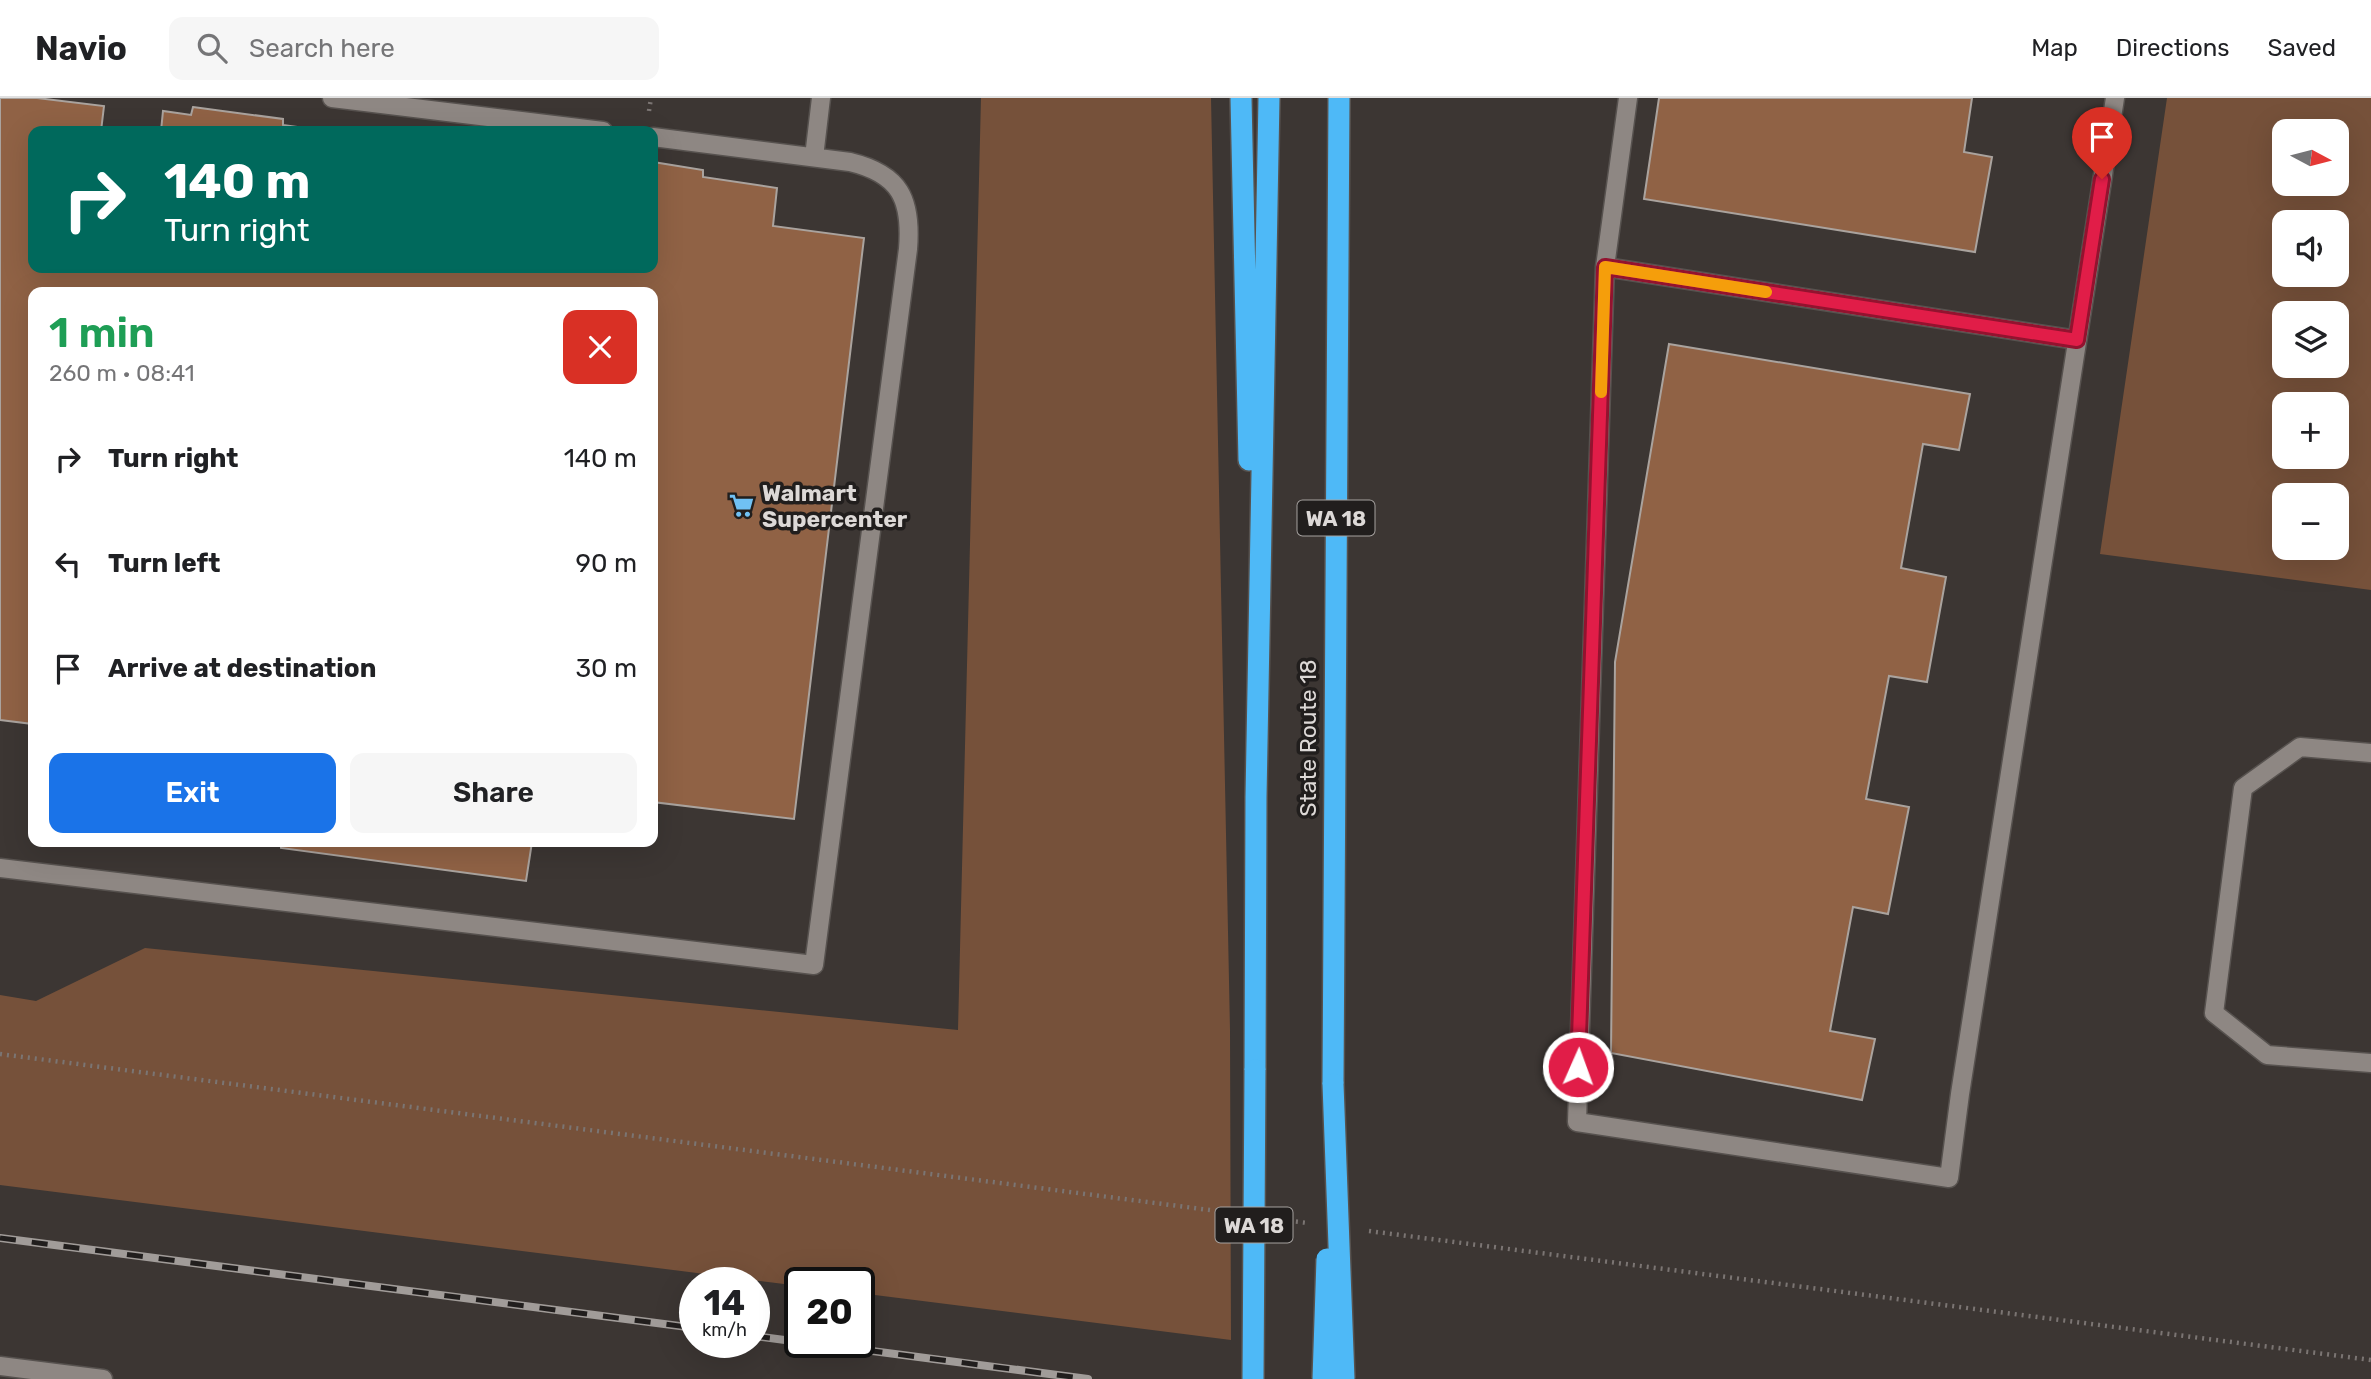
<!DOCTYPE html>
<html lang="en">
<head>
<meta charset="utf-8">
<style>
	:root { --surface:#fff; --page:#f6f6f6; --text:#202124; --muted:#757577; --line:#e0e0e0; --accent:#1a73e8 }
	body { margin:0; font-family:Rubik,sans-serif; background:var(--page); color:var(--text); height:100vh; display:flex; flex-direction:column; font-size:26px; white-space:nowrap }
	* { box-sizing:border-box; margin:0 }
	p { font-size:23px; color:var(--muted) }
	.icon { flex:none; width:38px; height:38px; fill:none; stroke:currentColor; stroke-width:2; stroke-linecap:round; stroke-linejoin:round }
	.map { position:relative; flex:1; overflow:hidden }
	.drawer { position:absolute; left:28px; top:189px; width:630px; height:560px; display:flex; flex-direction:column; background:var(--surface); border-radius:14px; box-shadow:0 7px 28px #0002 }
	.drawer>* { flex:none }
	.hud { position:absolute; left:28px; top:28px; width:630px; height:147px; border-radius:14px; box-shadow:0 7px 28px #0002; background:#00695c; color:#fff; overflow:hidden }
	.needle { width:46px; rotate:97deg }
	.fabs { position:absolute; left:2272px; top:21px; display:grid; gap:14px }
	.fabs a { display:grid; place-items:center; width:77px; height:77px; border-radius:14px; background:var(--surface); box-shadow:0 7px 28px #0002; font-size:35px }
	.speed { position:absolute; left:679px; top:1169px; display:flex; gap:14px; font-size:35px; font-weight:700; text-align:center }
	.speed>* { display:grid; place-content:center; width:91px; height:91px; border-radius:50%; background:var(--surface); box-shadow:0 7px 28px #0002; line-height:1 }
	.speed small { font-size:18px; font-weight:400 }
	.speed .limit { border:4px solid #111; border-radius:10px; background:#fff; color:#111 }
	.pin { position:absolute; display:grid; place-items:center; width:60px; height:60px; color:#fff; margin:-72px -30px; border-radius:50% 50% 50% 0; rotate:-45deg; box-shadow:0 0 7px #0007 }
	.pin .icon { rotate:45deg }
	.me { position:absolute; width:77px; margin:-38px; rotate:2deg; stroke-linejoin:round; filter:drop-shadow(0 0 5px #0008) }
	.turn { display:flex; align-items:center; gap:24px; height:147px; padding:0 21px; font-size:32px }
	.turn .icon { width:91px; height:91px; stroke-width:2.5 }
	.turn b { display:block; font-size:49px; line-height:60px }
	.round { display:grid; place-items:center; flex:none; width:74px; height:74px; border-radius:14px; background:var(--page) }
	.headline { display:flex; align-items:center; justify-content:space-between; height:119px; padding:0 21px }
	h1 { font-size:42px; font-weight:600; line-height:52px; color:#1e9e55 }
	.action { display:flex; gap:14px; margin-top:auto; padding:14px 21px }
	.action a { flex:1; height:80px; border-radius:14px; background:var(--accent); color:#fff; font-size:28px; font-weight:600; line-height:80px; text-align:center }
	.action a+a { background:var(--page); color:var(--text) }
	ul { padding:0; list-style:none }
	li { display:flex; align-items:center; gap:21px; height:105px; padding:0 21px }
	li div { flex:1 }
	li b { display:block; font-size:26px }
	li em { font-style:normal }
	header { display:flex; align-items:center; gap:42px; box-sizing:border-box; height:98px; padding:0 35px; background:var(--surface); border-bottom:2px solid var(--line) }
	header strong { font-size:33px }
	nav { display:flex; gap:38px; margin-inline-start:auto; font-size:24px }
	.search { width:490px; height:63px; background:var(--page); display:flex; align-items:center; gap:18px; box-sizing:border-box; padding:0 24px; border-radius:14px; color:var(--muted); font-size:26px }
	.map>svg:first-child { display:block }
	.green { fill:#76513a; fill-rule:evenodd }
	.building { fill:#906245; stroke:#aaa39e; stroke-width:2 }
	.lines { fill:none; stroke-linecap:round; stroke-linejoin:round }
	.minor-casing { stroke:#57524f; stroke-width:21 }
	.highway-casing { stroke:#57524f; stroke-width:24 }
	.path { stroke:#7b7573; stroke-width:4.5; stroke-dasharray:2 5; stroke-linecap:butt }
	.minor { stroke:#8e8783; stroke-width:18 }
	.highway { stroke:#4eb9f7; stroke-width:21 }
	.rail-casing { stroke:#a19c99; stroke-width:8 }
	.rail { stroke:#211e1d; stroke-width:5; stroke-dasharray:16; stroke-linecap:butt }
	.highway-bridge-casing { stroke:#57524f; stroke-width:24; stroke-linecap:butt }
	.highway-bridge { stroke:#4eb9f7; stroke-width:21 }
	.route-casing { stroke:#92132f; stroke-width:18 }
	.route { stroke:#e11d48; stroke-width:12 }
	.slow { stroke:#f59e0b; stroke-width:12 }
	.labels { text-anchor:middle; dominant-baseline:central; stroke-width:7; stroke-linejoin:round; paint-order:stroke }
	.shield { fill:#211e1d; stroke:#a5a19f; stroke-width:2 }
	.shield-label { font-size:21px; font-weight:bold; fill:#ddd9d7 }
	.poi-label { font-size:23px; font-weight:bold; fill:#ddd9d7; stroke:#211e1d; text-anchor:start }
	.street-label { font-size:23px; fill:#ddd9d7; stroke:#211e1d }
</style>
</head>
<body>
<header>
<strong>Navio</strong>
<div class="search"><svg class="icon" aria-label="search" viewBox="0 0 24 24"><circle cx="10" cy="10" r="6"/><path d="M15 15l6 6"/></svg>Search here</div>
<nav><a>Map</a><a>Directions</a><a>Saved</a></nav>
</header>
<div class="map">
<svg width="2371" height="1281" viewBox="0 0 2371 1281">
	<rect width="100%" height="100%" fill="#3c3633"/>
	<!-- green -->
	<path class="green" d="M981,0H1211L1230,932L1231,1242L859,1195V1185H800V1188L0,1087V897L36,903L145,850L958,932Z
		M2167,0H2371V492L2100,456ZM2284,33H2336V86H2284ZM2284,124H2336V177H2284ZM2284,215H2336V268H2284ZM2284,306H2336V359H2284ZM2284,397H2336V450H2284Z"/>
	<!-- building -->
	<path class="building" d="M0,0H37L104,8L101,33H33V170H653V64L703,72V79L777,90L773,128L864,140L794,721L653,704V194H33V626L0,622Z
		M1659,0H1972L1964,54L1992,59L1975,154L1644,101Z
		M193,9L283,21V27L326,33H161L163,13L191,17Z
		M1669,246L1970,296L1959,352L1923,346L1901,470L1946,479L1927,584L1889,578L1866,701L1909,709L1888,816L1853,809L1830,933L1875,941L1862,1002L1611,955L1615,564Z
		M281,744H532L526,783L281,750Z"/>
	<g class="lines">
		<defs>
			<path id="minor" d="M332,0L603,33
				M1628,0L1605,169L2077,242
				M814,59L821,0
				M1605,169L1577,1024L1949,1080L1960,996L2115,0
				M2371,655L2300,649L2243,690L2214,915L2267,957L2371,965
				M0,770L814,867L908,151C912,101 900,76 850,64L653,39
				M0,1268L103,1281"/>
			<path id="highway" d="M1241,0L1249,362
				M1255,972L1256,699L1269,0
				M1333,986L1339,0"/>
		</defs>
		<!-- minor casing -->
		<use href="#minor" class="minor-casing"/>
		<!-- highway casing -->
		<use href="#highway" class="highway-casing"/>
		<!-- path -->
		<path class="path" d="M649,13L651,0
			M0,956L1225,1114
			M1282,1122L1308,1125
			M1369,1133L2371,1262"/>
		<!-- minor -->
		<use href="#minor" class="minor"/>
		<!-- highway -->
		<use href="#highway" class="highway"/>
		<defs>
			<path id="rail" d="M0,1140L695,1230
				M754,1238L800,1244
				M803,1244L1088,1281"/>
		</defs>
		<!-- rail casing -->
		<use href="#rail" class="rail-casing"/>
		<!-- rail -->
		<use href="#rail" class="rail"/>
		<defs>
			<path id="highway-bridge" d="M1333,986L1344,1281
				M1253,1281L1255,972
				M1323,1281L1327,1161"/>
		</defs>
		<!-- highway-bridge casing -->
		<use href="#highway-bridge" class="highway-bridge-casing"/>
		<!-- highway-bridge -->
		<use href="#highway-bridge" class="highway-bridge"/>
	</g>
	<g class="lines">
		<defs>
			<path id="route" d="M1578,969L1605,169L2077,242L2102,81"/>
		</defs>
		<!-- route casing -->
		<use href="#route" class="route-casing"/>
		<!-- route -->
		<use href="#route" class="route"/>
		<!-- slow -->
		<path class="slow" d="M1601,294L1605,169L1766,194"/>
	</g>
	<!-- icons -->
	<defs>
		<symbol id="supermarket-bare" viewBox="-9 -9 18 18"><path d="M-6-5.5h2.5l.6 2H6L4.5 2H-2.5L-4.4-4H-6ZM-1.5 3.2a1.3 1.3 0 1 0 .1 0ZM3 3.2a1.3 1.3 0 1 0 .1 0Z" fill="#70c1f4" stroke="#211e1d" stroke-width="2.5" paint-order="stroke"/></symbol>
	</defs>
	<g fill-rule="evenodd">
		<use href="#supermarket-bare" x="724" y="390" width="35" height="35"/>
	</g>
	<g class="labels">
		<!-- shield labels -->
		<g class="shield">
			<rect x="1297.5" y="402.5" width="77" height="35" rx="5"/>
			<rect x="1215.5" y="1109.5" width="77" height="35" rx="5"/>
		</g>
		<g class="shield-label">
			<text x="1336" y="420">WA 18</text>
			<text x="1254" y="1127">WA 18</text>
		</g>
		<!-- poi labels -->
		<g class="poi-label">
			<text x="762" y="395">Walmart<tspan x="762" dy="26">Supercenter</tspan></text>
		</g>
		<!-- street labels -->
		<g class="street-label">
			<text transform="translate(1308 640) rotate(-90)">State Route 18</text>
		</g>
	</g>
</svg>
<div class="fabs">
<a><svg class="needle" viewBox="-14 -14 28 28"><path d="M0-13l5 13h-10z" fill="#e53935"/><path d="M0 13l5-13h-10z" fill="#757577"/></svg></a>
<a><svg class="icon" aria-label="sound" viewBox="0 0 24 24"><path d="M4 9h4l5-4v14l-5-4H4zM17 9q2 3 0 6"/></svg></a>
<a><svg class="icon" aria-label="layers" viewBox="0 0 24 24"><path d="M12 4l9 5-9 5-9-5zM3 14l9 5 9-5"/></svg></a>
<a>+</a>
<a>−</a>
</div>
<div class="speed"><div>14<small>km/h</small></div><div class="limit">20</div></div>
<div class="pin" style="left:2102px;top:81px;background:#d93025"><svg class="icon" aria-label="arrive" viewBox="0 0 24 24"><path d="M6 21V4h12l-3 4 3 4H6"/></svg></div>
<svg class="me" style="left:1578px;top:969px" viewBox="-20 -20 40 40"><circle r="17" fill="#e11d48" stroke="#fff" stroke-width="3"/><path d="M0-11L8 9 0 5-8 9z" fill="#fff"/></svg>
<div class="hud">
<div class="turn"><svg class="icon" aria-label="right" viewBox="0 0 24 24"><path d="M7 20v-9h11M14 6l5 5-5 5"/></svg><div><b>140 m</b>Turn right</div></div>
</div>
<section class="drawer">
<div class="headline"><div><h1>1 min</h1><p>260 m · 08:41</p></div><a class="round" style="background:#d93025;color:#fff"><svg class="icon" aria-label="close" viewBox="0 0 24 24"><path d="M6 6l12 12M18 6L6 18"/></svg></a></div>
<ul>
<li><svg class="icon" aria-label="right" viewBox="0 0 24 24"><path d="M7 20v-9h11M14 6l5 5-5 5"/></svg><div><b>Turn right</b></div><em>140 m</em></li>
<li><svg class="icon" aria-label="left" viewBox="0 0 24 24"><path d="M17 20v-9H6M10 6l-5 5 5 5"/></svg><div><b>Turn left</b></div><em>90 m</em></li>
<li><svg class="icon" aria-label="arrive" viewBox="0 0 24 24"><path d="M6 21V4h12l-3 4 3 4H6"/></svg><div><b>Arrive at destination</b></div><em>30 m</em></li>
</ul>
<div class="action"><a>Exit</a><a>Share</a></div>
</section>
</div>
</body>
</html>
